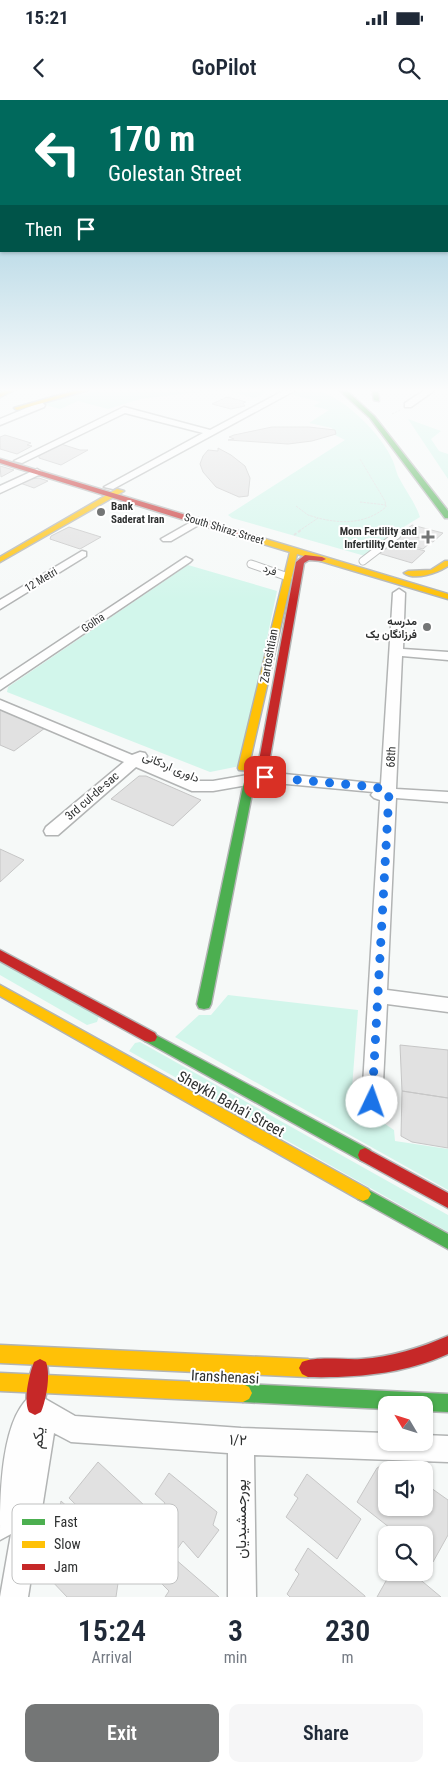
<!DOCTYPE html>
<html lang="en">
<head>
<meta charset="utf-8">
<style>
	:root { --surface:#fff; --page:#f6f6f7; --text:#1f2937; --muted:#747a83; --accent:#747676 }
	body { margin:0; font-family:"Roboto Condensed",Vazirmatn,sans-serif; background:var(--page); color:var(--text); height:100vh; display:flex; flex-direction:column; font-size:19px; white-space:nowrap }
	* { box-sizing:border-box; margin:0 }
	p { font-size:16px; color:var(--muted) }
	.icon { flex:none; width:28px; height:28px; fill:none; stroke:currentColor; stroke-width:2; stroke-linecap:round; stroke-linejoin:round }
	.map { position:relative; height:1497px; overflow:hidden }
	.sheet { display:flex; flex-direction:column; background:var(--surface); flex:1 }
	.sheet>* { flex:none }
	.banner { position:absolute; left:0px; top:0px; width:449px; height:152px; box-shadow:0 1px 4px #0004; background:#00695c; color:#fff; overflow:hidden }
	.needle { width:32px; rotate:308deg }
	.controls { position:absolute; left:378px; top:1296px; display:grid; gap:10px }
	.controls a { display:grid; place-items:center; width:55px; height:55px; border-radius:10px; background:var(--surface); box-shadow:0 1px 4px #0004; font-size:25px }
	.pin { position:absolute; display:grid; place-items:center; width:42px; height:42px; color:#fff; margin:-21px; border-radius:10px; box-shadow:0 2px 8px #0006 }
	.me { position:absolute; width:55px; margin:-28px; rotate:3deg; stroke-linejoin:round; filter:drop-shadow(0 0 4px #0008) }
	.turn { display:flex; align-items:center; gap:18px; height:105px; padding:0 25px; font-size:22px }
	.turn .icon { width:65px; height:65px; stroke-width:2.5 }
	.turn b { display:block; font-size:35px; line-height:42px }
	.then { display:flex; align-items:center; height:48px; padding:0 25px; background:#0003; gap:10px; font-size:19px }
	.eta { display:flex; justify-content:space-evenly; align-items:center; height:85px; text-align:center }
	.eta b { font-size:30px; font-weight:600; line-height:35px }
	.primary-button { display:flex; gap:10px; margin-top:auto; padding:10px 25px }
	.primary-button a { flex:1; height:58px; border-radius:10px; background:var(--accent); color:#fff; font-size:20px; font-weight:600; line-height:58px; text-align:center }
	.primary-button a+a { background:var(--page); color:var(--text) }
	.status { display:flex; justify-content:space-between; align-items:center; height:35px; padding:0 25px; background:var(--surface); direction:ltr }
	.status svg { height:14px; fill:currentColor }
	header { display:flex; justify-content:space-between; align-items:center; height:65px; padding:0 25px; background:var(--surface); font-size:22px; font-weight:600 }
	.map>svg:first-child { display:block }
	.green { fill:#d2f6eb }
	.building { fill:#e1e1e1; stroke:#c6c6c6 }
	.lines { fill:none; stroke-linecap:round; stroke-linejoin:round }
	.lane-casing { stroke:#b2b4b4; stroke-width:9 }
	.street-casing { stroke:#b2b4b4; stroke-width:3 }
	.fast-casing { stroke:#b2b4b4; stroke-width:3 }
	.slow-casing { stroke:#b2b4b4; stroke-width:3 }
	.jam-casing { stroke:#b2b4b4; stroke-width:3 }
	.path-far1 { stroke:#dcdede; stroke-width:1; stroke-dasharray:2.5 1; stroke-linecap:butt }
	.path { stroke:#dcdede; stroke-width:2; stroke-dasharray:3 2; stroke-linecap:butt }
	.lane { stroke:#fefefe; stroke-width:7 }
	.street { fill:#fefefe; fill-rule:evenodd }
	.fast { fill:#4caf50; fill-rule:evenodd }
	.slow { fill:#ffc107; fill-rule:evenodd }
	.jam { fill:#c62828; fill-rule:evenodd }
	.route { stroke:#1a73e8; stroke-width:9; stroke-dasharray:0 16.2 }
	.poi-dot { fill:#747676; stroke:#fff; stroke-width:2 }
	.labels { text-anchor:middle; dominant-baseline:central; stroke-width:4; stroke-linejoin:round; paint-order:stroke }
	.far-poi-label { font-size:11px; font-weight:bold; fill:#2e3030; stroke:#fff; text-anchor:end }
	.far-street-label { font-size:11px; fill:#2e3030; stroke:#fff }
	.street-label { font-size:12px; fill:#2e3030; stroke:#fff }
	.near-street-label { font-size:15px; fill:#2e3030; stroke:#fff }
	.key { fill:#fff; stroke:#c0c1c1; stroke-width:1 }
	.key-label { font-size:14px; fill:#2e3030 }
</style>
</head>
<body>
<div class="status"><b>15:21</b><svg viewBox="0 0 49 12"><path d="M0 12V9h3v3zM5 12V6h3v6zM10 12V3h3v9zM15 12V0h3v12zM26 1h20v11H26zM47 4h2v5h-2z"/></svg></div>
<header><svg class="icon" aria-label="back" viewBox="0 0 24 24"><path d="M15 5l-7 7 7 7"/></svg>GoPilot<svg class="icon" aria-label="search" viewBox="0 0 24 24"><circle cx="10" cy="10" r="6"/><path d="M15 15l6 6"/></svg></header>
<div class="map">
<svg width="448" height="1497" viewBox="0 0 448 1497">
	<rect width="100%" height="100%" fill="#f6f9f8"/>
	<!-- green -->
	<path class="green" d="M103,290H269L255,298L227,291L191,293L140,299L108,309L78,301L60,309L38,303Z
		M288,290C298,290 310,289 319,291C346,299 382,335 393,361C395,366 396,371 398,376C405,390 415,402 420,417L402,428L365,456L232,418L228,415L345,340L335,335L332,328L309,323L329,310L313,306L321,302L293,295Z
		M408,319L441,331L431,339L439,351L448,354V379Z
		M188,465L277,491L240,666L210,672L7,592L8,587Z
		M0,861L99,916L97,922L87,925L0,875Z
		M228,895L358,910L351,1001L394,1030L395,1041L448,1049V1090L175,937L199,915H211Z
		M140,942L448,1115V1132L129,951L135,943Z"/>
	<!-- building -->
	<path class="building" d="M227,297L246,302L243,303L245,306L231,309L212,304Z
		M272,327H309L335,330L336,334L312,341L288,344L228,340L234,339L229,337L234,335Z
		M5,335L31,343L27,345L32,346L17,354L0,349V337Z
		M61,344L80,350H88L61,365L39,358V355Z
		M218,348L231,355L245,366L250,378L248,396L239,397L216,387L203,372L200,364L203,356L208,350L218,351Z
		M0,366L14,370L1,377Z
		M39,378L48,381L34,388L20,383L29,379Z
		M412,425L443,433L433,442L402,433Z
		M69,427L101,437L80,449L50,439L51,436Z
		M402,433L432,441L423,449L393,441Z
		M392,442L425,451L412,463L378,453Z
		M0,610H1L45,628L14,651L0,645Z
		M139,676H146L201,700L173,726L111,699Z
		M0,749L24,760L0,782Z
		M400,945L448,950V998L402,991Z
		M402,991L448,998V1048L412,1042L401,1036Z
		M98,1362L145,1406L116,1444L69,1398Z
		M395,1362L406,1370H386V1408H424V1383L448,1400V1435L433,1462L424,1455V1435H399L357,1402L377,1368L386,1363Z
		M169,1373L217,1412L213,1425L219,1430L198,1458L183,1441L178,1448L159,1437L167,1425L155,1419L165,1403L155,1394Z
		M307,1374L361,1419L337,1459L286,1417L298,1398L294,1395Z
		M61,1401L122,1455L116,1497H67L50,1479Z
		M308,1448L365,1496V1497H290L287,1494L299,1474L295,1470Z
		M174,1458L219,1497H165L169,1491L159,1481Z
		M391,1472H411L441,1497H377Z"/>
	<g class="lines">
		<defs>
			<path id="lane" d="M363,461L397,435
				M251,464L288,477"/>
			<path id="street" d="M285,290L294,291L113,389L104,387L203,333L125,313L22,363L14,361L124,307L210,330Z
				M425,290H435L411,307H405V303Z
				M41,302L45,305L44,307L0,325V319Z
				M37,369L42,372L41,374L0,393V386Z
				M198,418L203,421L202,423L171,441H163L161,439Z
				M82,451L86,452V456L0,509V500Z
				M186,457L192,460L190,462L0,590V580Z
				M399,489L405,493L403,549L448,552V560L402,556L396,689L448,692V702L396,698L387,890L448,898V912L387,904L382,1002L379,1008L372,1011L365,1008L362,1002L380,700L374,698L371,695L373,692L265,682L213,691H192L136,667L58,735H46L44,731L46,727L124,662L0,609V600L132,655L140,652L145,653L147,656L144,660L194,681H213L265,672L381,684L393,493Z
				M35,1293L75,1316L241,1328L386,1333V1342H424V1335L448,1336V1362L254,1355L256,1497H228V1353L71,1342L54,1333L28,1497H0L11,1434L0,1440C0,1398 0,1313 35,1293Z"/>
			<path id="fast" d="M339,290H346L374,316L448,411V418H445L370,318Z
				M372,290H378L379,301L374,300Z
				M252,665L257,668L211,904L209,908L204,909L199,908L197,904L247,668Z
				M150,932L370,1050L372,1055L370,1060L365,1062L360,1060L145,941L143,937L145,933Z
				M363,1087L448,1134V1149L358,1099L355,1094L358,1089Z
				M243,1284L448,1294V1312L424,1311V1305H386V1309L243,1302L237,1299L234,1293L237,1287Z"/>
			<path id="slow" d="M6,290H15L0,297V293Z
				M77,290H89L17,310L14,308Z
				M117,389L124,391L0,462V457Z
				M243,434H249L448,494V499L297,454L249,665L258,667L259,669L258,671L239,670L238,668L290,452L243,438Z
				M445,461H448V466C437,473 415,481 404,473L408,471L431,470Z
				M0,885L368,1089L371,1094L368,1099L363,1101L358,1099L0,896Z
				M0,1245L308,1259L314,1262L317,1268L314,1274L308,1277L0,1263Z
				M0,1273L243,1284L249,1287L252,1293L249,1299L243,1302L0,1291Z"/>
			<path id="jam" d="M0,359L249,434L250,436L243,438L0,363Z
				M305,455L322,457L326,459L322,461L309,460L304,463L268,669C264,674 253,674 249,669L250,667L258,666L296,462Z
				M0,850L155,933L157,937L155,941L150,942L145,941L0,861Z
				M365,1048L448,1093V1108L360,1060L358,1055L360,1050Z
				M448,1236V1254C403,1274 357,1278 308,1277L302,1274L299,1268L302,1262C317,1256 344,1260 361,1259C392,1257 420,1248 448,1236Z
				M40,1259L46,1262C51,1275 46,1300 41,1312L35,1315L29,1312C23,1300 29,1275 34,1262Z"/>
		</defs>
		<!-- lane casing -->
		<use href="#lane" class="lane-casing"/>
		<!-- street casing -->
		<use href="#street" class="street-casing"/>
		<!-- fast casing -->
		<use href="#fast" class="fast-casing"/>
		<!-- slow casing -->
		<use href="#slow" class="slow-casing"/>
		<!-- jam casing -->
		<use href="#jam" class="jam-casing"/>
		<!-- path-far1 -->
		<path class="path-far1" d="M392,314L400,310
			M360,402L386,405
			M296,406L308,415L318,418
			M299,431L318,418C342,424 366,424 386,407L385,401L360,359"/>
		<!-- path -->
		<path class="path" d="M294,435L301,430"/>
		<!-- lane -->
		<use href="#lane" class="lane"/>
		<!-- street -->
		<use href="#street" class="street"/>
		<!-- fast -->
		<use href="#fast" class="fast"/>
		<!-- slow -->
		<use href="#slow" class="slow"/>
		<!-- jam -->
		<use href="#jam" class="jam"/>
	</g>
	<!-- sky -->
	<linearGradient id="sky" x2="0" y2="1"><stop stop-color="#80bcd4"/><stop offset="0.58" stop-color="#fbfcfc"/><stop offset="1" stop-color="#fbfcfc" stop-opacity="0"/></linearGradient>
	<rect width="448" height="500" fill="url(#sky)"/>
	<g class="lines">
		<!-- route -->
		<path class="route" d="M265,677L376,687L389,693L372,1002"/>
	</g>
	<!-- markers -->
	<g class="poi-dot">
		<circle cx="101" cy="412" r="5"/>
		<path d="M425.5 429.5h5v5h5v5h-5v5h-5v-5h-5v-5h5z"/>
		<circle cx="427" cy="527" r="5"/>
	</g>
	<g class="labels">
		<!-- far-poi labels -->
		<g class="far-poi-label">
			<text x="111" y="406" text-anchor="start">Bank<tspan x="111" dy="13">Saderat Iran</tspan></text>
			<text x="417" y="431">Mom Fertility and<tspan x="417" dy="13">Infertility Center</tspan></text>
			<text x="417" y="521">مدرسه<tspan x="417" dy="13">فرزانگان یک</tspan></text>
		</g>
		<!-- far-street labels -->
		<g class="far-street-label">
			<text transform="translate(224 429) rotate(17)">South Shiraz Street</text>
			<text transform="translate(270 470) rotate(20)">فرد</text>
			<text transform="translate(41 480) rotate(-31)">12 Metri</text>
			<text transform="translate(93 523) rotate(-34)">Golha</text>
		</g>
		<!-- street labels -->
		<g class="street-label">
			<text transform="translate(269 556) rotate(-80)">Zartoshtian</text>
			<text transform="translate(391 657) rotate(-87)">68th</text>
			<text transform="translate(171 667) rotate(23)">داوری اردکانی</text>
			<text transform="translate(92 696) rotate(-41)">3rd cul-de-sac</text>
		</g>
		<!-- near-street labels -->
		<g class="near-street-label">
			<text transform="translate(231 1004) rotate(29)">Sheykh Baha'i Street</text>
			<text transform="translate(225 1277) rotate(3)">Iranshenasi</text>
			<text transform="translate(38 1338) rotate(-86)">یکم</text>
			<text transform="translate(238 1340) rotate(3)">۱/۲</text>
			<text transform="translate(241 1419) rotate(-90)">پورجمشیدیان</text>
		</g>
	</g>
	<!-- legend -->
	<rect x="12" y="1404" width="166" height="80" rx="8" class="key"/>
	<rect x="22" y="1419" width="23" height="6" fill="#4caf50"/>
	<rect x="22" y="1441" width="23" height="7" fill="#ffc107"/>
	<rect x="22" y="1464" width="23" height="6" fill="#c62828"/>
	<g class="key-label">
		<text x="54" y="1427">Fast</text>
		<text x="54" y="1449">Slow</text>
		<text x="54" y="1472">Jam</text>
	</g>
</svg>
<div class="controls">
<a><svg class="needle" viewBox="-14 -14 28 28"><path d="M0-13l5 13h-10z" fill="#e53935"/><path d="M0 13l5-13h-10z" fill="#747a83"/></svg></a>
<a><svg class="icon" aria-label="sound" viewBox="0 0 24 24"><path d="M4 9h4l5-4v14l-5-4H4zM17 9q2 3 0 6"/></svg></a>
<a><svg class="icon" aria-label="search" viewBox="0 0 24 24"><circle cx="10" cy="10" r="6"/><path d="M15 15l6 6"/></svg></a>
</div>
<div class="pin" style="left:265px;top:677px;background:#d93025"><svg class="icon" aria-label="arrive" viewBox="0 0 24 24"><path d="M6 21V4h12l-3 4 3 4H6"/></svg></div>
<svg class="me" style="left:372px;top:1002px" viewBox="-20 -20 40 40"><circle r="19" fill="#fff"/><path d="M0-13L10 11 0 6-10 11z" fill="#1a73e8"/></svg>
<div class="banner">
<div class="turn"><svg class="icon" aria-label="left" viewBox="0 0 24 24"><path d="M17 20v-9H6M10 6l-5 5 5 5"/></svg><div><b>170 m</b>Golestan Street</div></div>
<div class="then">Then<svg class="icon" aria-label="arrive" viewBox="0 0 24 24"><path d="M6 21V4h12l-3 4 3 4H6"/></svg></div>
</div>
</div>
<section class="sheet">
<div class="eta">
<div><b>15:24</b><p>Arrival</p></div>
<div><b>3</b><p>min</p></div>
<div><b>230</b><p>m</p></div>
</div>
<div class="primary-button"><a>Exit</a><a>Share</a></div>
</section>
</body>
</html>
